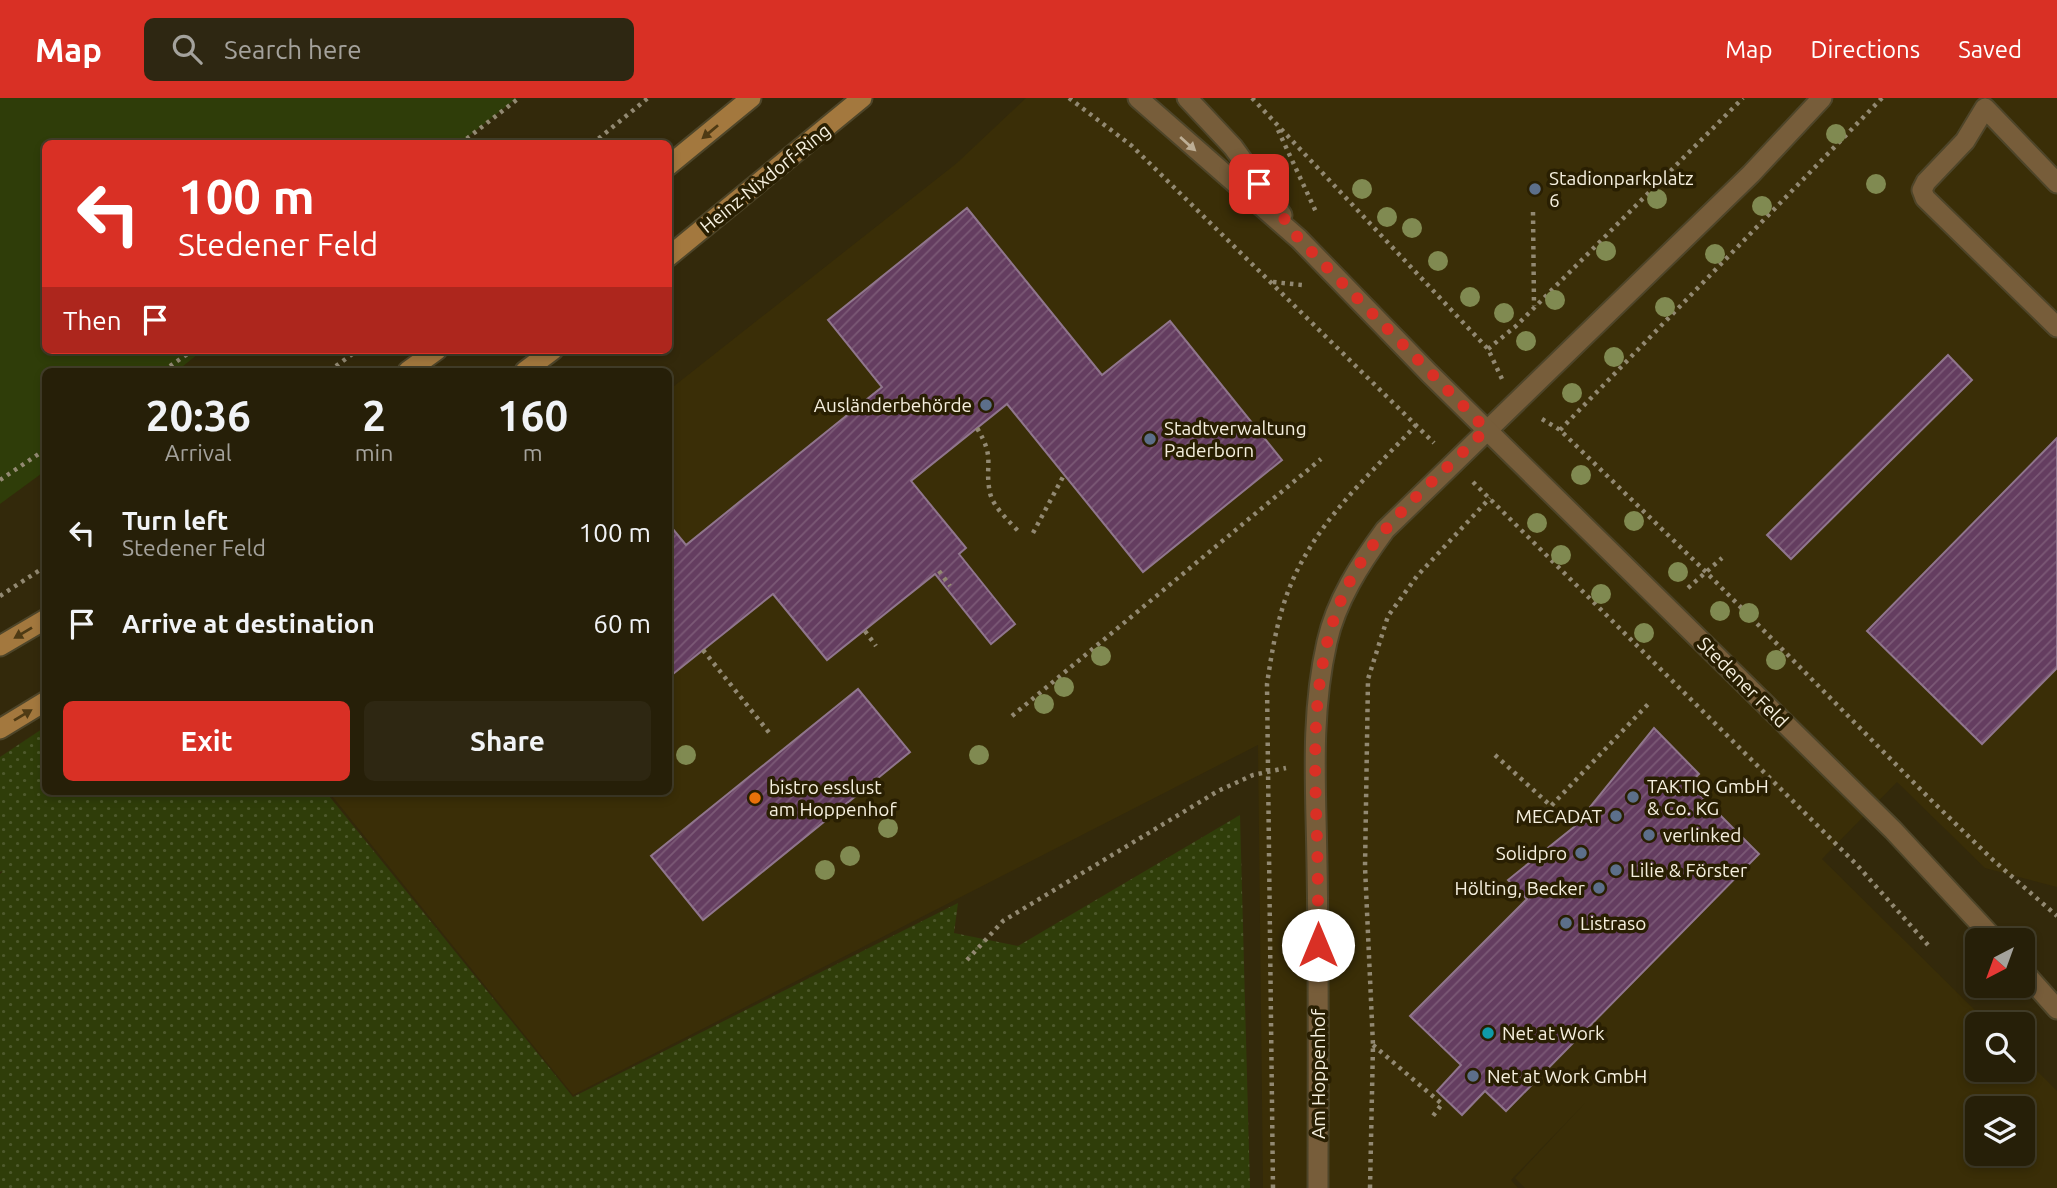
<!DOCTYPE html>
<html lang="en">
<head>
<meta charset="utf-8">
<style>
	:root { --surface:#261f08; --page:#2e2712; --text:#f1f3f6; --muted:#a4a29c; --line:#423d29; --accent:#d93025 }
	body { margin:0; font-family:Ubuntu,sans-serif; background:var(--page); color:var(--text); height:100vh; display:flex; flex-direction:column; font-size:26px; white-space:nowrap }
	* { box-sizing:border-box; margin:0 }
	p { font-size:23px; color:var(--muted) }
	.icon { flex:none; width:38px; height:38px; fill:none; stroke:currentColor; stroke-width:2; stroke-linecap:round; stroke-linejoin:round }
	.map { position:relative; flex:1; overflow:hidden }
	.sheet { position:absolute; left:42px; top:270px; width:630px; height:427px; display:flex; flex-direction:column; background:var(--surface); border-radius:10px; box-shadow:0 4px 10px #0003,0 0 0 2px var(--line) }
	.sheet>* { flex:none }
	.banner { position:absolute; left:42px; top:42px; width:630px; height:214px; border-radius:10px; box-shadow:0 4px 10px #0003,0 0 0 2px var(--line); background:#d93025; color:#fff; overflow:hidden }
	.needle { width:46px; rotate:221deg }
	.controls { position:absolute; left:1965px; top:830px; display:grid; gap:14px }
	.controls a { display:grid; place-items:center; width:70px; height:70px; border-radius:10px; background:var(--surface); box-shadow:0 4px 10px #0003,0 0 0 2px var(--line); font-size:35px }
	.pin { position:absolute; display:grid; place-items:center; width:60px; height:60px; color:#fff; margin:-30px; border-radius:14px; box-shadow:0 4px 10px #0006 }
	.me { position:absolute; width:77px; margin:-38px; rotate:0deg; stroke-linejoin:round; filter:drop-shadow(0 0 5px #0008) }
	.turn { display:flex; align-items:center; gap:24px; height:147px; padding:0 21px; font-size:32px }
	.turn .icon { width:91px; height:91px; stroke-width:2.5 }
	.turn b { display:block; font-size:49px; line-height:60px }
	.then { display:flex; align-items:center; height:66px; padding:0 21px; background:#0003; gap:14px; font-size:26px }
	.eta { display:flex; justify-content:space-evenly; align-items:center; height:119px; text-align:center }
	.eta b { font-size:42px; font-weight:700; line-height:49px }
	.primary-button { display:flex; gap:14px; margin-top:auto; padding:14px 21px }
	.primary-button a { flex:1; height:80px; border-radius:10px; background:var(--accent); color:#fff; font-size:28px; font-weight:700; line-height:80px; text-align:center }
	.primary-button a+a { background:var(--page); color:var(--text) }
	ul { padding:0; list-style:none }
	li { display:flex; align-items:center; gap:21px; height:91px; padding:0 21px }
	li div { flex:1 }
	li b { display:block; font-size:26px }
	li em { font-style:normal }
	header { display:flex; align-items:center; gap:42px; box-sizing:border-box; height:98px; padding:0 35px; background:var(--accent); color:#fff }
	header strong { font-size:33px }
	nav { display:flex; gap:38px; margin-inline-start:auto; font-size:24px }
	.search { width:490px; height:63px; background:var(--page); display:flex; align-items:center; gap:18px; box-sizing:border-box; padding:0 24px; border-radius:10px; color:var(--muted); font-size:26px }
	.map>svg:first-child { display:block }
	.built { fill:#3a2e07; fill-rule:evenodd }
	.grass { fill:url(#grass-dots) }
	.green { fill:#2f3d09 }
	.building { fill:url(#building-hatch); stroke:#90768d; stroke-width:2 }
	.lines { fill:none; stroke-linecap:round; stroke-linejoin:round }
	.service-casing { stroke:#4e4529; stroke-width:23 }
	.minor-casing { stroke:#4e4529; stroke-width:23 }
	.tertiary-casing { stroke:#4e4529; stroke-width:23 }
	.secondary-casing { stroke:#4e4529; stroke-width:23 }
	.path { stroke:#928972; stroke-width:4.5; stroke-dasharray:3.5 5; stroke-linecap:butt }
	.service { stroke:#775d3a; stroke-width:19 }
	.minor { stroke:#775d3a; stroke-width:19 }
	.tertiary { stroke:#775d3a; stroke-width:19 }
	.secondary { stroke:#a3783e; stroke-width:19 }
	.tree { fill:#808a51 }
	.oneway { fill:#4e3a14 }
	.oneway2 { fill:#bdae95 }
	.route { stroke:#d93025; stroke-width:12; stroke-dasharray:0 21.6 }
	.service-dot { fill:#5c6f8a; stroke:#291f02; stroke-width:2.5 }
	.food-dot { fill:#e8710a; stroke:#291f02; stroke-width:2.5 }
	.culture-dot { fill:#0f9aa8; stroke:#291f02; stroke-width:2.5 }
	.labels { text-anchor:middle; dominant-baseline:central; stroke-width:7; stroke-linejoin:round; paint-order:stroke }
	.street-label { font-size:19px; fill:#f6f0df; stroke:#291f02 }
	.poi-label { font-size:19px; fill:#f6f0df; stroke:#291f02; text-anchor:start }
</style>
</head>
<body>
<header>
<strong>Map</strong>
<div class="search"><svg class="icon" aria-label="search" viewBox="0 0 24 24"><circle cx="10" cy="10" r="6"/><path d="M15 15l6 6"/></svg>Search here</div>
<nav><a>Map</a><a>Directions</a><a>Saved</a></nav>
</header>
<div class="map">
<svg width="2057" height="1090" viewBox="0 0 2057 1090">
	<defs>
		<pattern id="grass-dots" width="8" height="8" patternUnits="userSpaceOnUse" patternTransform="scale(1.75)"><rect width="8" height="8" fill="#2f3d09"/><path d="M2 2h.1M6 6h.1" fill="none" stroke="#4e592c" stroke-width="1.8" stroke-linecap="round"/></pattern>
		<pattern id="building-hatch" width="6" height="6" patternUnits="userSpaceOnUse" patternTransform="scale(1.75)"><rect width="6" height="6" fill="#643d60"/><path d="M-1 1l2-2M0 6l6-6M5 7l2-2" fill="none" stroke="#7b5976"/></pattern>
	</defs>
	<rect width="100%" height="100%" fill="#33290b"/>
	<!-- built -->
	<path class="built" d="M1026,0H2057V789L1985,770L1897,684L1822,761L1989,926H1978V971H2023V959L2057,993V1090H1525L1515,1080L1586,1004L1511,1082L1518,1090H1263L1258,647L573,997L328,693H668L669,292L957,65ZM1978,1010H2023V1055H1978Z"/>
	<!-- grass -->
	<path class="grass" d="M45,629L46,693H325L573,999L958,805L954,835L1018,848L1240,717L1250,1090H0V776L3,773L0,774V659Z"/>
	<!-- green -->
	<path class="green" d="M0,0H517L460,45L46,46V252H203L177,273H46L45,373L0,406Z"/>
	<!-- building -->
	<path class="building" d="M967,110L1102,277L1170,223L1282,362L1143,474L1007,306L911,383L966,450L959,456L1015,526L991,546L935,476L827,562L773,496L668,580V425L686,447L882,289L828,222Z
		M1948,257L1972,282L1791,461L1767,437Z
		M2057,340V570L1982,646L1867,533Z
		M858,591L910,654L703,822L651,758Z
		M1654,630L1699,676L1689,686L1759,756L1506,1013L1485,993L1462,1017L1437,993L1461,967L1410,918L1527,801L1508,782L1574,729Z"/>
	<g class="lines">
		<defs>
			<path id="service" d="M2057,85L1985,10L1965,43L1926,84L1922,92L1925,100L2057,229"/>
			<path id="minor" d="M1318,1090C1318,982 1319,874 1317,766C1316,692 1310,618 1327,544C1336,503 1360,466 1385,432L1751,76L1822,0"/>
			<path id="tertiary" d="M1138,0L1299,141L1429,275L1893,732L1995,842
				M1187,0L1233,49L1282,117
				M2023,873L2057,911"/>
			<path id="secondary" d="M668,68L751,0
				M668,159L862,0
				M408,273L437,252
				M525,273L553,252
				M0,548L46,521
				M0,631L46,603"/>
		</defs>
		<!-- service casing -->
		<use href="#service" class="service-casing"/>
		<!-- minor casing -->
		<use href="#minor" class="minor-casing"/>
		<!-- tertiary casing -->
		<use href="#tertiary" class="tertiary-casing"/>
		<!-- secondary casing -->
		<use href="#secondary" class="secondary-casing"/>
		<!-- path -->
		<path class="path" d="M1069,0L1132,48L1434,345
			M1252,0L1488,251L1502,281
			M1278,32L1317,116
			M460,46L519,0
			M592,46L648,0
			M1533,114L1534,208
			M1273,184L1302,187
			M1488,251L1516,228L1743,0
			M163,273L193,252
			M329,273L358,252
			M1542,321L1560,332L1706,474L1931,702L1993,762L2057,818
			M977,330C996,361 984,366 990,395C993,409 1010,424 1020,435
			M1560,332L1882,0
			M0,382L46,351
			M1473,384L1857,767L1928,847
			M1033,435L1064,377
			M939,473L950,488
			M1688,490L1722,460
			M0,498L46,468
			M865,533L876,548
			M703,552L771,637
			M1012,618L1321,361
			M1495,657L1551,708L1651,603
			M967,862L1003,823L1218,693L1253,677L1286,670
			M1373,947L1442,1006L1433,1018
			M1273,1090L1267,586C1273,546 1280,504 1300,467C1328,413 1376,370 1417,326
			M1370,1090L1373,947L1365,769L1368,581L1388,518L1417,478L1490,400"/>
		<!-- service -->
		<use href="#service" class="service"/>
		<!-- minor -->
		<use href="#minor" class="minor"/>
		<!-- tertiary -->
		<use href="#tertiary" class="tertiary"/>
		<!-- secondary -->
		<use href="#secondary" class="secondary"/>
	</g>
	<!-- trees -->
	<g class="tree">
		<circle cx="1836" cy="36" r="10"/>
		<circle cx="1876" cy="86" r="10"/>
		<circle cx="1362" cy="91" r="10"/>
		<circle cx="1657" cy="101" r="10"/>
		<circle cx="1762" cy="108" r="10"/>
		<circle cx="1387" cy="119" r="10"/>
		<circle cx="1412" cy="130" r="10"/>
		<circle cx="1606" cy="153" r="10"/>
		<circle cx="1715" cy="156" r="10"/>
		<circle cx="1438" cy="163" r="10"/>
		<circle cx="1470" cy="199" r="10"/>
		<circle cx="1555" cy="202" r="10"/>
		<circle cx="1665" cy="209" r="10"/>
		<circle cx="1504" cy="215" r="10"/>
		<circle cx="1526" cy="243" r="10"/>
		<circle cx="1614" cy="259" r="10"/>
		<circle cx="1572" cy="295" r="10"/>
		<circle cx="1581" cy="377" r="10"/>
		<circle cx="1634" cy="423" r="10"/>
		<circle cx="1537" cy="425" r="10"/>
		<circle cx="1561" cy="457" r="10"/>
		<circle cx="1678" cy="474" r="10"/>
		<circle cx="1601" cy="496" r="10"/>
		<circle cx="1720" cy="513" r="10"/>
		<circle cx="1749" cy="515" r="10"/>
		<circle cx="1644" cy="535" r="10"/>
		<circle cx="1101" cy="558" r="10"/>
		<circle cx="1776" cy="562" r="10"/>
		<circle cx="1064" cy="589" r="10"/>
		<circle cx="1044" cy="606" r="10"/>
		<circle cx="686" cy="657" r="10"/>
		<circle cx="979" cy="657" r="10"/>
		<circle cx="888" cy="730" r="10"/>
		<circle cx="850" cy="758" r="10"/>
		<circle cx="825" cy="772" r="10"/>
	</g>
	<!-- one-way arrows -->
	<defs><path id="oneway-solid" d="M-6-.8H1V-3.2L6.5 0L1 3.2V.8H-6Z" transform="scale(1.75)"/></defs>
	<g class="oneway">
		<use href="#oneway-solid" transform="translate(710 34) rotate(140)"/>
		<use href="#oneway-solid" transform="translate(23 535) rotate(149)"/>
		<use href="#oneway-solid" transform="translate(23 617) rotate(-31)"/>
	</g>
	<use class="oneway2" href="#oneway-solid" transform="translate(1188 46) rotate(42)"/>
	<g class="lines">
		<!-- route -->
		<path class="route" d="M1259,86L1299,141L1486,331C1446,373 1398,410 1365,458C1308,541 1314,645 1317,741C1318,776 1318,812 1318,847"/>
	</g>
	<!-- markers -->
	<g class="service-dot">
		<circle cx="1535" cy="91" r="7"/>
		<circle cx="986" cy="307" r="7"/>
		<circle cx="1150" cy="341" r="7"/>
		<circle cx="1633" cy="699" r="7"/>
		<circle cx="1616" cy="718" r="7"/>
		<circle cx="1649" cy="737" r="7"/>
		<circle cx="1581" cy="755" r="7"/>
		<circle cx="1616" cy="772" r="7"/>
		<circle cx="1599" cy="790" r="7"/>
		<circle cx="1566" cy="825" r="7"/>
		<circle cx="1473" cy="978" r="7"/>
	</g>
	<circle class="food-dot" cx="755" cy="700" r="7"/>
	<circle class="culture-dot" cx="1488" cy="935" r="7"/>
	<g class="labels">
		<!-- street labels -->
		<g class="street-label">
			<text transform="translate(765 80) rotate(-39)">Heinz-Nixdorf-Ring</text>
			<text transform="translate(1743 584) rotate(45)">Stedener Feld</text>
			<text transform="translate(1318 976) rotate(-90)">Am Hoppenhof</text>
		</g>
		<!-- poi labels -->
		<g class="poi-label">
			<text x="1549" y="80">Stadionparkplatz<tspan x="1549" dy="22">6</tspan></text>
			<text x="972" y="307" text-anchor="end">Ausländerbehörde</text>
			<text x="1164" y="330">Stadtverwaltung<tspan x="1164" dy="22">Paderborn</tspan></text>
			<text x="1647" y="688">TAKTIQ GmbH<tspan x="1647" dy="22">&amp; Co. KG</tspan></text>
			<text x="769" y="689">bistro esslust<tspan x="769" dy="22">am Hoppenhof</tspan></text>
			<text x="1602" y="718" text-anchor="end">MECADAT</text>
			<text x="1663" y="737">verlinked</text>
			<text x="1567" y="755" text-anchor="end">Solidpro</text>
			<text x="1630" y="772">Lilie &amp; Förster</text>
			<text x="1585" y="790" text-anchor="end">Hölting, Becker</text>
			<text x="1580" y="825">Listraso</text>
			<text x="1502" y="935">Net at Work</text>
			<text x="1487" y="978">Net at Work GmbH</text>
		</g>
	</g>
</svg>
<div class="controls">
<a><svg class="needle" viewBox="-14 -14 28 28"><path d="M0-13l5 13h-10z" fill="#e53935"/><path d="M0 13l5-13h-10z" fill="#a4a29c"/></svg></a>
<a><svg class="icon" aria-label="search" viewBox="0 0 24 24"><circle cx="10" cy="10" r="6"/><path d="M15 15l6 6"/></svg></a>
<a><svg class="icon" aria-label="layers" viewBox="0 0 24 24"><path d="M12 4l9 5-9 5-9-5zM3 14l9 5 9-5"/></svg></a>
</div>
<div class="pin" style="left:1259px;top:86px;background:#d93025"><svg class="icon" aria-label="arrive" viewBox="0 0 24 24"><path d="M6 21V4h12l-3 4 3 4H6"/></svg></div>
<svg class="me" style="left:1318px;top:847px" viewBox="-20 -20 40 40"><circle r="19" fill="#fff"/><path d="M0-13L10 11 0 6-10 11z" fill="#d93025"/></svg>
<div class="banner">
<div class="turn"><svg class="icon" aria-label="left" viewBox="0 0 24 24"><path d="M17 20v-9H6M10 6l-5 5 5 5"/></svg><div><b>100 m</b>Stedener Feld</div></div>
<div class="then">Then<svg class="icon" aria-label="arrive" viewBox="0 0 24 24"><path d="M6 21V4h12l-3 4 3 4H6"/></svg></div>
</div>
<section class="sheet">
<div class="eta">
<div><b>20:36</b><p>Arrival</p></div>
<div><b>2</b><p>min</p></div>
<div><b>160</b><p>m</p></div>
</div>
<ul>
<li><svg class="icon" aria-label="left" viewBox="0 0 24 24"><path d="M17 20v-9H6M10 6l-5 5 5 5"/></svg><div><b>Turn left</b><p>Stedener Feld</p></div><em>100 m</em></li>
<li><svg class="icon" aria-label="arrive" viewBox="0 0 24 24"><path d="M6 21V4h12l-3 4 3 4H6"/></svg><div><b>Arrive at destination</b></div><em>60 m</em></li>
</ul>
<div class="primary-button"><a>Exit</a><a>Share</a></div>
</section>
</div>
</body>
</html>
